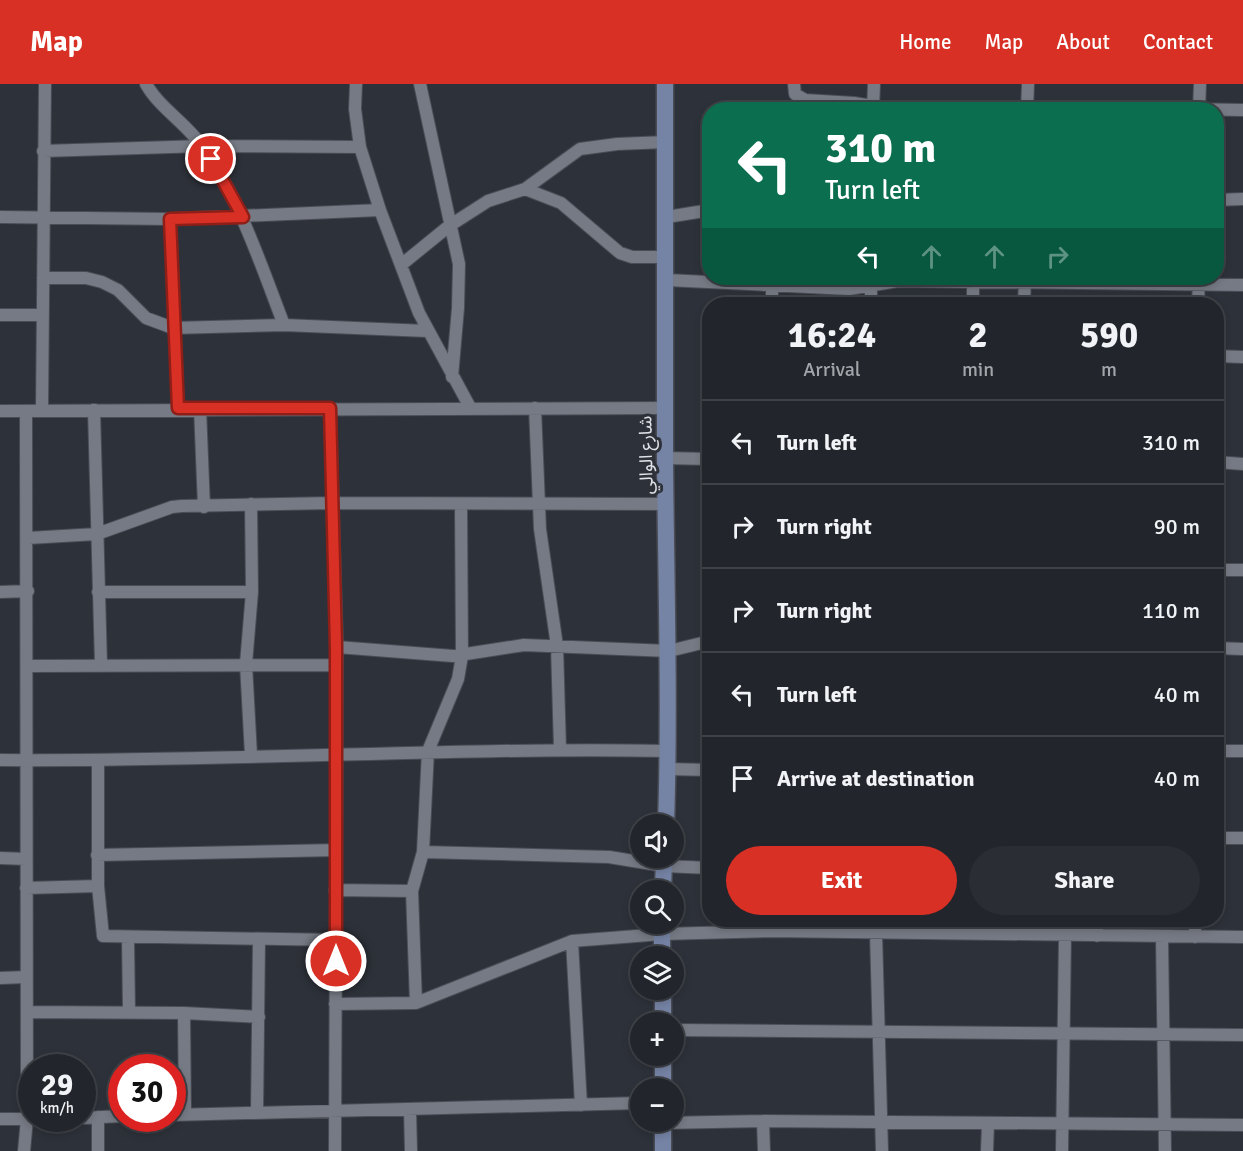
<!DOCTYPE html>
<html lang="en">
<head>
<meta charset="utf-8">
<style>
	:root { --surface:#22252b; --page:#2a2d33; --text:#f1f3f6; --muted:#a2a5a9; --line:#3f4247; --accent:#d93025 }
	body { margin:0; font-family:Signika,"Noto Sans Arabic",sans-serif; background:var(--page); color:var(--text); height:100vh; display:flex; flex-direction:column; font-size:22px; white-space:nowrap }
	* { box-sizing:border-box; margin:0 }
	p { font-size:20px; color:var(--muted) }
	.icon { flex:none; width:33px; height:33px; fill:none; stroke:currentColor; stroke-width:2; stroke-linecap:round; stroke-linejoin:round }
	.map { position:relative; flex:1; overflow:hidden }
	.details { position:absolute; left:702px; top:213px; width:522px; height:630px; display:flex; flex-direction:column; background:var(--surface); border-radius:24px; box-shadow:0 3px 9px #0003,0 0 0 2px var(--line) }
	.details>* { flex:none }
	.banner { position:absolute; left:702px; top:18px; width:522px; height:183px; border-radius:24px; box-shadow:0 3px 9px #0003,0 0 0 2px var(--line); background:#0b6e4f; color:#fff; overflow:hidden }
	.fabs { position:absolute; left:630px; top:730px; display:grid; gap:12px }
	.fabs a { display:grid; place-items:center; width:54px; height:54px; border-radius:50%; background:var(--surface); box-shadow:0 3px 9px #0003,0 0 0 2px var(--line); font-size:30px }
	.speed { position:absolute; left:18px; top:970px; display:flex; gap:12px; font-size:30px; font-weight:700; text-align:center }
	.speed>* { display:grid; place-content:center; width:78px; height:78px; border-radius:50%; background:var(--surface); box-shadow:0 3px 9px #0003,0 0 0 2px var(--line); line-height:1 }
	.speed small { font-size:15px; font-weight:400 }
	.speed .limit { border:9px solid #d22; background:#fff; color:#111 }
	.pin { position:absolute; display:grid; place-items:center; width:51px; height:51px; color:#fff; margin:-26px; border:3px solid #fff; border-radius:50%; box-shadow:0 2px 6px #0007 }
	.me { position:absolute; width:66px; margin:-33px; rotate:0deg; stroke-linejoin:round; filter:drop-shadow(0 0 4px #0008) }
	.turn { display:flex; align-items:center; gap:21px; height:126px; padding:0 24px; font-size:27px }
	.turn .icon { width:78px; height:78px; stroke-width:2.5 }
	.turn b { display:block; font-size:42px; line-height:51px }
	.lanes { display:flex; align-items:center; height:57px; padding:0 24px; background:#0003; justify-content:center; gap:30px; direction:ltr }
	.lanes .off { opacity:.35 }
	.eta { display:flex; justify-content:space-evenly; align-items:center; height:102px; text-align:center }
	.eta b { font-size:36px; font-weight:700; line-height:42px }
	.cta { display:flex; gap:12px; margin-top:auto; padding:12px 24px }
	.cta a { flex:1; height:69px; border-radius:36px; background:var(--accent); color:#fff; font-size:24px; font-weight:700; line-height:69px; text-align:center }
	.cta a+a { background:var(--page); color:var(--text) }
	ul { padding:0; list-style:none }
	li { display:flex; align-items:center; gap:18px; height:84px; padding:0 24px; border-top:2px solid var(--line) }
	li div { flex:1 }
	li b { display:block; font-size:22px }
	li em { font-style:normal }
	header { display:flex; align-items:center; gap:36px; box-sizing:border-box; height:84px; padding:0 30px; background:var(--accent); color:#fff }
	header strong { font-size:28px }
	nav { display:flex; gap:33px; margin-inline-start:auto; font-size:21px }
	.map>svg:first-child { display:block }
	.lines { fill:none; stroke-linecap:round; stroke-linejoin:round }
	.minor-casing { stroke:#4a4d55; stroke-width:14 }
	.secondary-casing { stroke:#4a4d55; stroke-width:19 }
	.minor { stroke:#757a84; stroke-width:12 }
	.secondary { stroke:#7583a4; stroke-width:16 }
	.route-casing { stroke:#8d1f18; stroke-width:15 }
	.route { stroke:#d93025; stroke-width:10 }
	.labels { text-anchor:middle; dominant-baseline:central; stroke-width:6; stroke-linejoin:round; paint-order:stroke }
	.street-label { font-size:18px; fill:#e0e2e8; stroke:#2d3139 }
</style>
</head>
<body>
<header>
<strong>Map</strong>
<nav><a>Home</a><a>Map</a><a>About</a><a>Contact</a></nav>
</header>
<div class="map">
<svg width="1243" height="1067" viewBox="0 0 1243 1067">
	<rect width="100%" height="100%" fill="#2d3139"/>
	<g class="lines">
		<defs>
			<path id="minor" d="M146,0C160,25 188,40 204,65C241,119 261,181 284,241
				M356,0L355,25L360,63L380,126L419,229L471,325
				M420,0L459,180L458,224L452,293
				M794,0L795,10L805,16L854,19L897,26
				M873,26L874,0
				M1027,26L1028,0
				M1041,26L1070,23L1243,26
				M1199,26L1200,0
				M43,67L203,62L360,63
				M525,105L561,119L620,169L632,173H667
				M1216,116L1243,115
				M0,133L170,135L380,126
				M667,133L710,126
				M170,135L178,324
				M401,181L449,142L488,117L525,105L580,65L617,60L666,58
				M43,194H86L102,198L118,206L146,234L173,244L284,241L427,247
				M871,195V220
				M667,196L849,205L898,197L1243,201
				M772,220V199
				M973,220V199
				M1024,220L1025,194
				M1198,220L1199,194
				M0,231H42
				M1216,272L1243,273
				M200,324L204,423
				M330,324L337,563L335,1067
				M535,324L540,445L557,562L560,665
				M42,326L45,0
				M94,326L101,581
				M0,327L665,324
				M665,374L710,375
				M1216,378L1243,380
				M251,420L252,508L246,580L251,671
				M28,454L97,450L172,423L182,422L332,419L666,420
				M1216,486H1243
				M0,508L28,507
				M98,508H252
				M337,563L453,572L524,561L669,567L710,557
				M1216,564L1243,565
				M28,582L336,581
				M1216,667H1243
				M0,676C223,678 445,663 668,667
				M98,678V802L103,852L336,856
				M668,685L710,686
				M1216,754H1243
				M423,768L609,773L664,782L710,784
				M97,771L336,766
				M0,774L26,775
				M26,804L98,802
				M335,806L412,807
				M864,836V848
				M1195,836V853
				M876,849L882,1067
				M1097,852V836
				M1162,853L1165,1067
				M128,855L129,927
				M572,857L581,1021
				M0,894L26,893
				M416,919L412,807L423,768L428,667L458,595L462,572L461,421
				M335,920L416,919L572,857L662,850L771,847L1243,853
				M27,928L184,929L185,1030
				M184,929L259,933
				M674,946L1243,951
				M410,1026L411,1067
				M257,1029L259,856
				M172,1031L640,1019
				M98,1033V1067
				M82,1034L122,1032
				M0,1035H32
				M763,1037L764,1067
				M663,1039L763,1037L1243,1041
				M24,1067L27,1035L26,327
				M987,1067L988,1040
				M1062,1067L1065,851"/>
			<path id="secondary" d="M665,0C666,124 664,249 665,373C666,496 670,618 666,741
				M663,807L664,774
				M662,840V873
				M663,939V906
				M663,972V1005
				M663,1038V1067"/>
		</defs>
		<!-- minor casing -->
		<use href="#minor" class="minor-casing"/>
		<!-- secondary casing -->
		<use href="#secondary" class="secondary-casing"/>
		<!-- minor -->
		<use href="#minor" class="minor"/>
		<!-- secondary -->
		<use href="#secondary" class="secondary"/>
	</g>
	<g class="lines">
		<defs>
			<path id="route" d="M211,75L243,133L170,135L178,324H330L336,563V877"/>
		</defs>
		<!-- route casing -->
		<use href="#route" class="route-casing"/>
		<!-- route -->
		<use href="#route" class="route"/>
	</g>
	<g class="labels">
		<!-- street labels -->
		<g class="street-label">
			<text transform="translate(646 371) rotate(-91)">شارع الوالي</text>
		</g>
	</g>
</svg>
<div class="fabs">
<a><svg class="icon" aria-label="sound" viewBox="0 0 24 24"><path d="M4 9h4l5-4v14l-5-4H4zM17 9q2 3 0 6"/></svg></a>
<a><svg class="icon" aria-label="search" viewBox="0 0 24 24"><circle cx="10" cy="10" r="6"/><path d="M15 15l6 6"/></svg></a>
<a><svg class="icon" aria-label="layers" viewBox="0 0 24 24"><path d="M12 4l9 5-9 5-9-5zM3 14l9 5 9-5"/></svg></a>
<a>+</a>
<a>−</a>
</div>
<div class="speed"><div>29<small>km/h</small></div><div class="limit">30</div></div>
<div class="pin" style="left:211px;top:75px;background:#d93025"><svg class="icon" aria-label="arrive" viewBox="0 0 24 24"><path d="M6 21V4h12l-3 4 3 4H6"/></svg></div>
<svg class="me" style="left:336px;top:877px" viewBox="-20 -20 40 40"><circle r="17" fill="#d93025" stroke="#fff" stroke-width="3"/><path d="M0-11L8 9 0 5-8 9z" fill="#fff"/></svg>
<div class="banner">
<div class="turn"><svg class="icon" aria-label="left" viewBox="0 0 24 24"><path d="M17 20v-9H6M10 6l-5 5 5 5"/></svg><div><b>310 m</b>Turn left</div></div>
<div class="lanes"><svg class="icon" aria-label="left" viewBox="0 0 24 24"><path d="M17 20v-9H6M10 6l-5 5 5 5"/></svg><svg class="icon off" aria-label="ahead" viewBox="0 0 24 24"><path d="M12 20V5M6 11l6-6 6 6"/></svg><svg class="icon off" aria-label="ahead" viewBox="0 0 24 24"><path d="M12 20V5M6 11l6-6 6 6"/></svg><svg class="icon off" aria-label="right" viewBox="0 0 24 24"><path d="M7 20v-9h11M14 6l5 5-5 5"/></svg></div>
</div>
<section class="details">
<div class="eta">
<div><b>16:24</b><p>Arrival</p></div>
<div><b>2</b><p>min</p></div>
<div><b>590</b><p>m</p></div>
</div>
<ul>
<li><svg class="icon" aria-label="left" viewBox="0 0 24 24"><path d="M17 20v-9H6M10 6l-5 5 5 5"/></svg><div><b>Turn left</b></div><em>310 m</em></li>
<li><svg class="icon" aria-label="right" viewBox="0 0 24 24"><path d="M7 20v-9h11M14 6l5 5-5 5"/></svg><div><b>Turn right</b></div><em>90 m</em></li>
<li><svg class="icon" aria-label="right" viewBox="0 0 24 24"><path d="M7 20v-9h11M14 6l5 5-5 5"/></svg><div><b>Turn right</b></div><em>110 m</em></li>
<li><svg class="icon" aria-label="left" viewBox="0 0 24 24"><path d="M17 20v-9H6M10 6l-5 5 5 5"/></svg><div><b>Turn left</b></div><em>40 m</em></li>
<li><svg class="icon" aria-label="arrive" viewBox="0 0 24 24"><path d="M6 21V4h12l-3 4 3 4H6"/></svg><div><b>Arrive at destination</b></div><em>40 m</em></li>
</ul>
<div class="cta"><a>Exit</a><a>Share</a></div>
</section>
</div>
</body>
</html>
